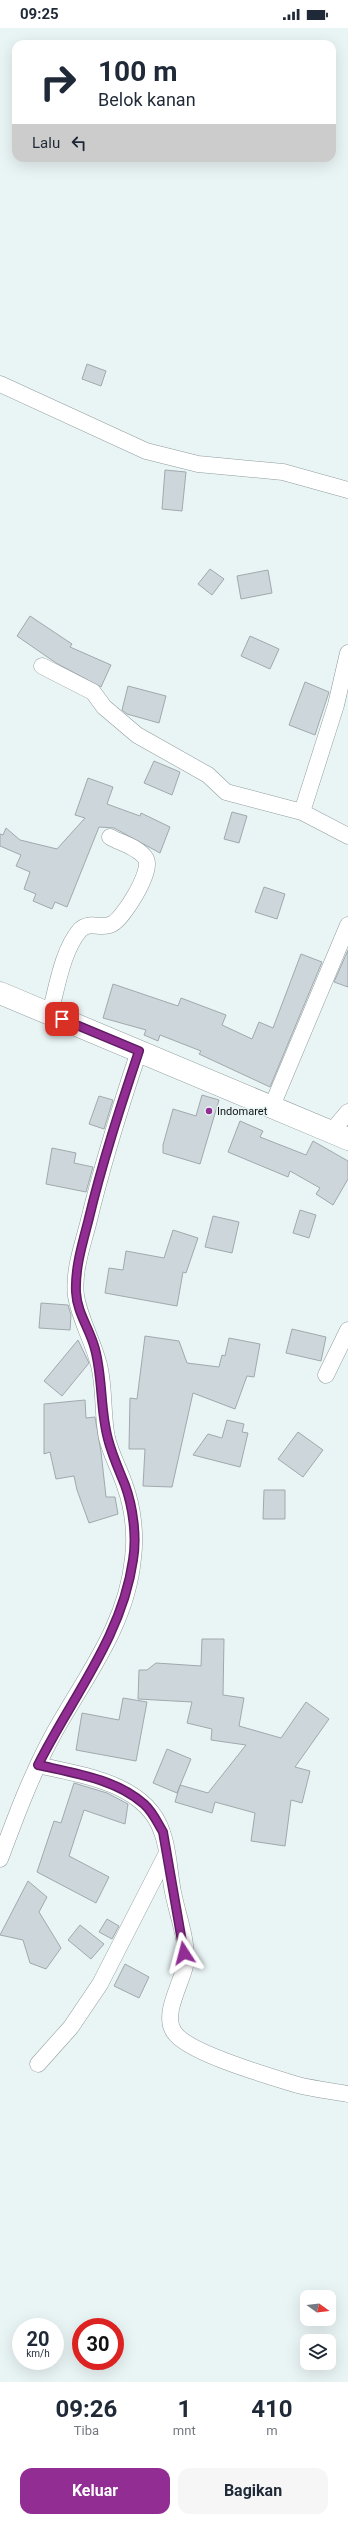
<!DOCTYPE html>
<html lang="id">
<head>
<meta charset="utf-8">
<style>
	:root { --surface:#fff; --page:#f6f6f7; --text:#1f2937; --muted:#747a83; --accent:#912d93 }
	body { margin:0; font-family:Roboto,sans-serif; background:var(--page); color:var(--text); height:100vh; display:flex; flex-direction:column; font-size:15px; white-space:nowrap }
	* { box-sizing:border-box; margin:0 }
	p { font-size:13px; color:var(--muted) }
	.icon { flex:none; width:22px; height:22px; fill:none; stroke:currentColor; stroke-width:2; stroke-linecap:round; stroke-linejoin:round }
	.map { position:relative; height:2354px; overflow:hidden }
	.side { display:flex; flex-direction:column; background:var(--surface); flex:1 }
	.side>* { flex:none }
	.top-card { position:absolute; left:12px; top:12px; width:324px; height:122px; border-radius:12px; box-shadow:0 4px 16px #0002; background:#fff; color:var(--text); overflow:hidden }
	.needle { width:26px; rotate:105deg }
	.fabs { position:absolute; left:300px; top:2262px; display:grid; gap:8px }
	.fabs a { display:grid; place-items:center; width:36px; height:36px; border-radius:8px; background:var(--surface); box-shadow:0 4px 16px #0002; font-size:20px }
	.speed { position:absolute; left:12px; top:2290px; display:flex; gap:8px; font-size:20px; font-weight:700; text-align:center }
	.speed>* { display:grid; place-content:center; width:52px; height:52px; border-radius:50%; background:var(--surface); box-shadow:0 4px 16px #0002; line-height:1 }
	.speed small { font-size:10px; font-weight:400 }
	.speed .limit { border:6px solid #d22; background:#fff; color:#111 }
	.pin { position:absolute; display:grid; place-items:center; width:34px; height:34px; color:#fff; margin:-17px; border-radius:8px; box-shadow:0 2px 6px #0006 }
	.me { position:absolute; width:44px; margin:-22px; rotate:351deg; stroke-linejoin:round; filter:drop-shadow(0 0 3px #0008) }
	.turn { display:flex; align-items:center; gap:14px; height:84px; padding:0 20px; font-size:18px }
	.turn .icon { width:52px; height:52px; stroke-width:2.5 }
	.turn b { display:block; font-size:28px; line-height:34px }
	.then { display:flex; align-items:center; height:38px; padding:0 20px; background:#0003; gap:8px; font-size:15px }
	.eta { display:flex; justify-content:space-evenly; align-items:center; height:68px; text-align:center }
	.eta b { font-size:24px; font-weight:700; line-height:28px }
	.button { display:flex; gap:8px; margin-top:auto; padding:8px 20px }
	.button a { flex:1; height:46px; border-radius:12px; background:var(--accent); color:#fff; font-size:16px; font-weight:700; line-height:46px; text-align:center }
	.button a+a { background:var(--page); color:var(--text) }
	.status { display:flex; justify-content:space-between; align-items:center; height:28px; padding:0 20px; background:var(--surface); direction:ltr }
	.status svg { height:11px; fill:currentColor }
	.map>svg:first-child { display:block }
	.building { fill:#cdd6db; stroke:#a0a9ad }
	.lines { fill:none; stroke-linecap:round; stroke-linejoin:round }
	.minor-casing { stroke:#919c9d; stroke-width:17 }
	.secondary-casing { stroke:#919c9d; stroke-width:23 }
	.minor { stroke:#fff; stroke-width:16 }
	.secondary { stroke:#fff; stroke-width:22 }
	.route-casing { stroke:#5e1d60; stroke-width:10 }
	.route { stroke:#912d93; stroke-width:7 }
	.poi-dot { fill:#912d93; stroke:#e9f4f5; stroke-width:1.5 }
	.labels { text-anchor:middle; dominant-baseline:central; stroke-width:3; stroke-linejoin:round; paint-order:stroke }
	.poi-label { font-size:11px; fill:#121616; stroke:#e9f4f5; text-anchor:start }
</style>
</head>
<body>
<div class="status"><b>09:25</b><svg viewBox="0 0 49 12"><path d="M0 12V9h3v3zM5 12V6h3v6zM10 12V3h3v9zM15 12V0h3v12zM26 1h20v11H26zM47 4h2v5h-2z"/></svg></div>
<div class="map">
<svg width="348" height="2354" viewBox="0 0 348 2354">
	<rect width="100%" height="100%" fill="#e9f4f5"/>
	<!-- building -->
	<path class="building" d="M87,336L106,343L101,358L82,351Z
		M165,442L186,444L182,483L162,481Z
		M210,541L224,551L212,567L198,556Z
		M268,542L272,565L241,571L237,548Z
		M30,588L72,616L70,619L111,637L101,659L56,635L17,608Z
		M250,608L279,621L270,641L241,628Z
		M305,654L329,664L315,707L289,697Z
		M128,658L166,668L159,695L127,686L122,682Z
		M154,733L180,744L172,767L144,755Z
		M88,750L113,759L107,776L140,788L141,785L170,799L160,825L114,800L99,799L67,879L55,874L52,881L33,873L36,866L24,861L30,844L16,838L21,827L0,818V806L3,807L6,800L20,812L57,821L85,790L75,787Z
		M232,784L247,788L239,815L224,811Z
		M264,859L285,866L277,891L255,884Z
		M348,922V959L334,954Z
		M301,926L322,934L270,1059L199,1026L201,1023L160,1007L158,1013L144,1007L146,1002L103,990L113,956L178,978L181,970L226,987L222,997L252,1011L259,994L273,1000Z
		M202,1067L219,1072L200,1136L163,1125V1117L173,1081L196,1088Z
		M99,1068L113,1072L104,1101L89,1096Z
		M240,1093L263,1103L260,1109L306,1127L313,1113L348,1133V1151L333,1177L316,1166L320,1160L290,1143L288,1149L228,1124Z
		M52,1120L76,1125L74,1135L93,1139L86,1164L46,1156Z
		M300,1182L316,1187L309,1210L293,1205Z
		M213,1188L239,1194L232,1225L205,1219Z
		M173,1202L198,1210L186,1245L183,1244L177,1278L105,1265L109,1240L123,1242L126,1223L164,1230Z
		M41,1275L68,1277L71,1287L70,1302L39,1300Z
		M292,1301L326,1309L321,1333L286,1325Z
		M145,1308L179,1313L187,1335L219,1339L222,1327L225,1328L229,1310L260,1316L254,1349L247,1348L235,1381L193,1365L172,1459L143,1458L145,1421H129L130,1370L137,1371Z
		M78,1312L89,1335L62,1368L44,1353Z
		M85,1372L86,1390L95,1389L101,1424L106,1469H115L118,1486L89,1495L77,1462L74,1448L56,1451L50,1424L44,1426V1376Z
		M227,1392L244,1396L242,1404L248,1405L240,1439L193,1427L208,1406L222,1410Z
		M298,1404L323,1422L303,1449L278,1431Z
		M264,1462H285V1491H263Z
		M202,1611H224L223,1667L244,1670L239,1698L281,1710L306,1674L329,1691L295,1739L310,1743L302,1775L291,1772L285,1818L251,1813L255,1785L215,1774L212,1785L175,1774L180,1757L208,1765L246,1717L211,1712L212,1701L187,1695L192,1674L138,1671L139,1642H147L156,1635L201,1638Z
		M123,1670L147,1674L136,1733L76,1722L82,1685L119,1692Z
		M167,1721L191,1731L177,1765L153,1755Z
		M74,1755L107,1765L128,1776L125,1796L84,1782L69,1828L109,1849L96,1875L37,1844L54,1793L61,1795Z
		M28,1853L47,1869L39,1884L61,1920L46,1941L30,1935L23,1912L0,1907Z
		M107,1891L119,1898L112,1911L99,1904Z
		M80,1897L104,1916L91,1931L68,1912Z
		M125,1936L149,1949L139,1970L114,1958Z"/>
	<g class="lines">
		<defs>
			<path id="minor" d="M0,356L146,423L198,436L283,444L348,462
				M42,638L93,664L104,679L137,707L208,747L226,764L302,784L348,808
				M302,784L336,677L348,625
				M50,985C57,960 62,923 80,902C90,892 101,902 112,896C123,891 153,843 146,831C140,820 121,815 110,809
				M272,1078L348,897
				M332,1103L348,1084
				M326,1347L348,1302
				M38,1737C81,1747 146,1755 162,1804C169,1822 169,1845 173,1864C177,1886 189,1915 185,1938C181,1956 162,1987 174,2004C187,2025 272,2049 298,2057C314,2061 331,2063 348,2066
				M0,1831C16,1788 32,1745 54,1705C85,1649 127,1597 133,1530C136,1507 133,1480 125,1458C120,1442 111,1427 107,1410C102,1386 105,1361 99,1337C93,1313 80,1292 76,1268C73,1244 82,1219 88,1196C102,1137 120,1080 139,1023
				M38,2036L71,1999L100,1956L166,1827"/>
			<path id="secondary" d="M0,965L348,1111"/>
		</defs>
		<!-- minor casing -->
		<use href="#minor" class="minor-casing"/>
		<!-- secondary casing -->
		<use href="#secondary" class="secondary-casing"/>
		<!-- minor -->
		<use href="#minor" class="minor"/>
		<!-- secondary -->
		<use href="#secondary" class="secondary"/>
	</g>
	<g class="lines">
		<defs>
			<path id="route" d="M62,991L139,1023C120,1080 102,1135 88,1194C82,1217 75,1240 76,1264C77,1285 90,1301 95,1321C103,1351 100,1382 108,1411C112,1427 119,1442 125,1457C133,1479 137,1509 133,1532C122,1609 72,1669 38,1737C74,1745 116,1751 144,1776C153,1784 157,1794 163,1804L184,1925"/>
		</defs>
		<!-- route casing -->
		<use href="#route" class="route-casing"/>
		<!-- route -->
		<use href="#route" class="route"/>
	</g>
	<!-- markers -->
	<circle class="poi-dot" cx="209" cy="1083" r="4"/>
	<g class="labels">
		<!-- poi labels -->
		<g class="poi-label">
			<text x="217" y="1083">Indomaret</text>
		</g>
	</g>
</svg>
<div class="fabs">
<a><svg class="needle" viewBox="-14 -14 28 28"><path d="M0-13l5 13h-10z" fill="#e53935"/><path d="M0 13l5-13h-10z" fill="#747a83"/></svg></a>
<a><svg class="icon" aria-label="layers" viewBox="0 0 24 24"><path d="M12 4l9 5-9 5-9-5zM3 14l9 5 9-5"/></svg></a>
</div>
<div class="speed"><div>20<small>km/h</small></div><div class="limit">30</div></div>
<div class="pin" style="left:62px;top:991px;background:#d93025"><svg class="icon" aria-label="arrive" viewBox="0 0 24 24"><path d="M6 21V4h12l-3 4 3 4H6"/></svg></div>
<svg class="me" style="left:184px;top:1925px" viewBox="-20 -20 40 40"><path d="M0-17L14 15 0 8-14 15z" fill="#912d93" stroke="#fff" stroke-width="4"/></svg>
<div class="top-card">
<div class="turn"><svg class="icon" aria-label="right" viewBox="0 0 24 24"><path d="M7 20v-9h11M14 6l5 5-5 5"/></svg><div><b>100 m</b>Belok kanan</div></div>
<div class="then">Lalu<svg class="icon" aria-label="left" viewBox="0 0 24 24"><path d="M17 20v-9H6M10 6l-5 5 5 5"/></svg></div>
</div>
</div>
<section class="side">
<div class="eta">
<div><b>09:26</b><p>Tiba</p></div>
<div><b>1</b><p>mnt</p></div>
<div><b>410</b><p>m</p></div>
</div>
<div class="button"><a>Keluar</a><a>Bagikan</a></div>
</section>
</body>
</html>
